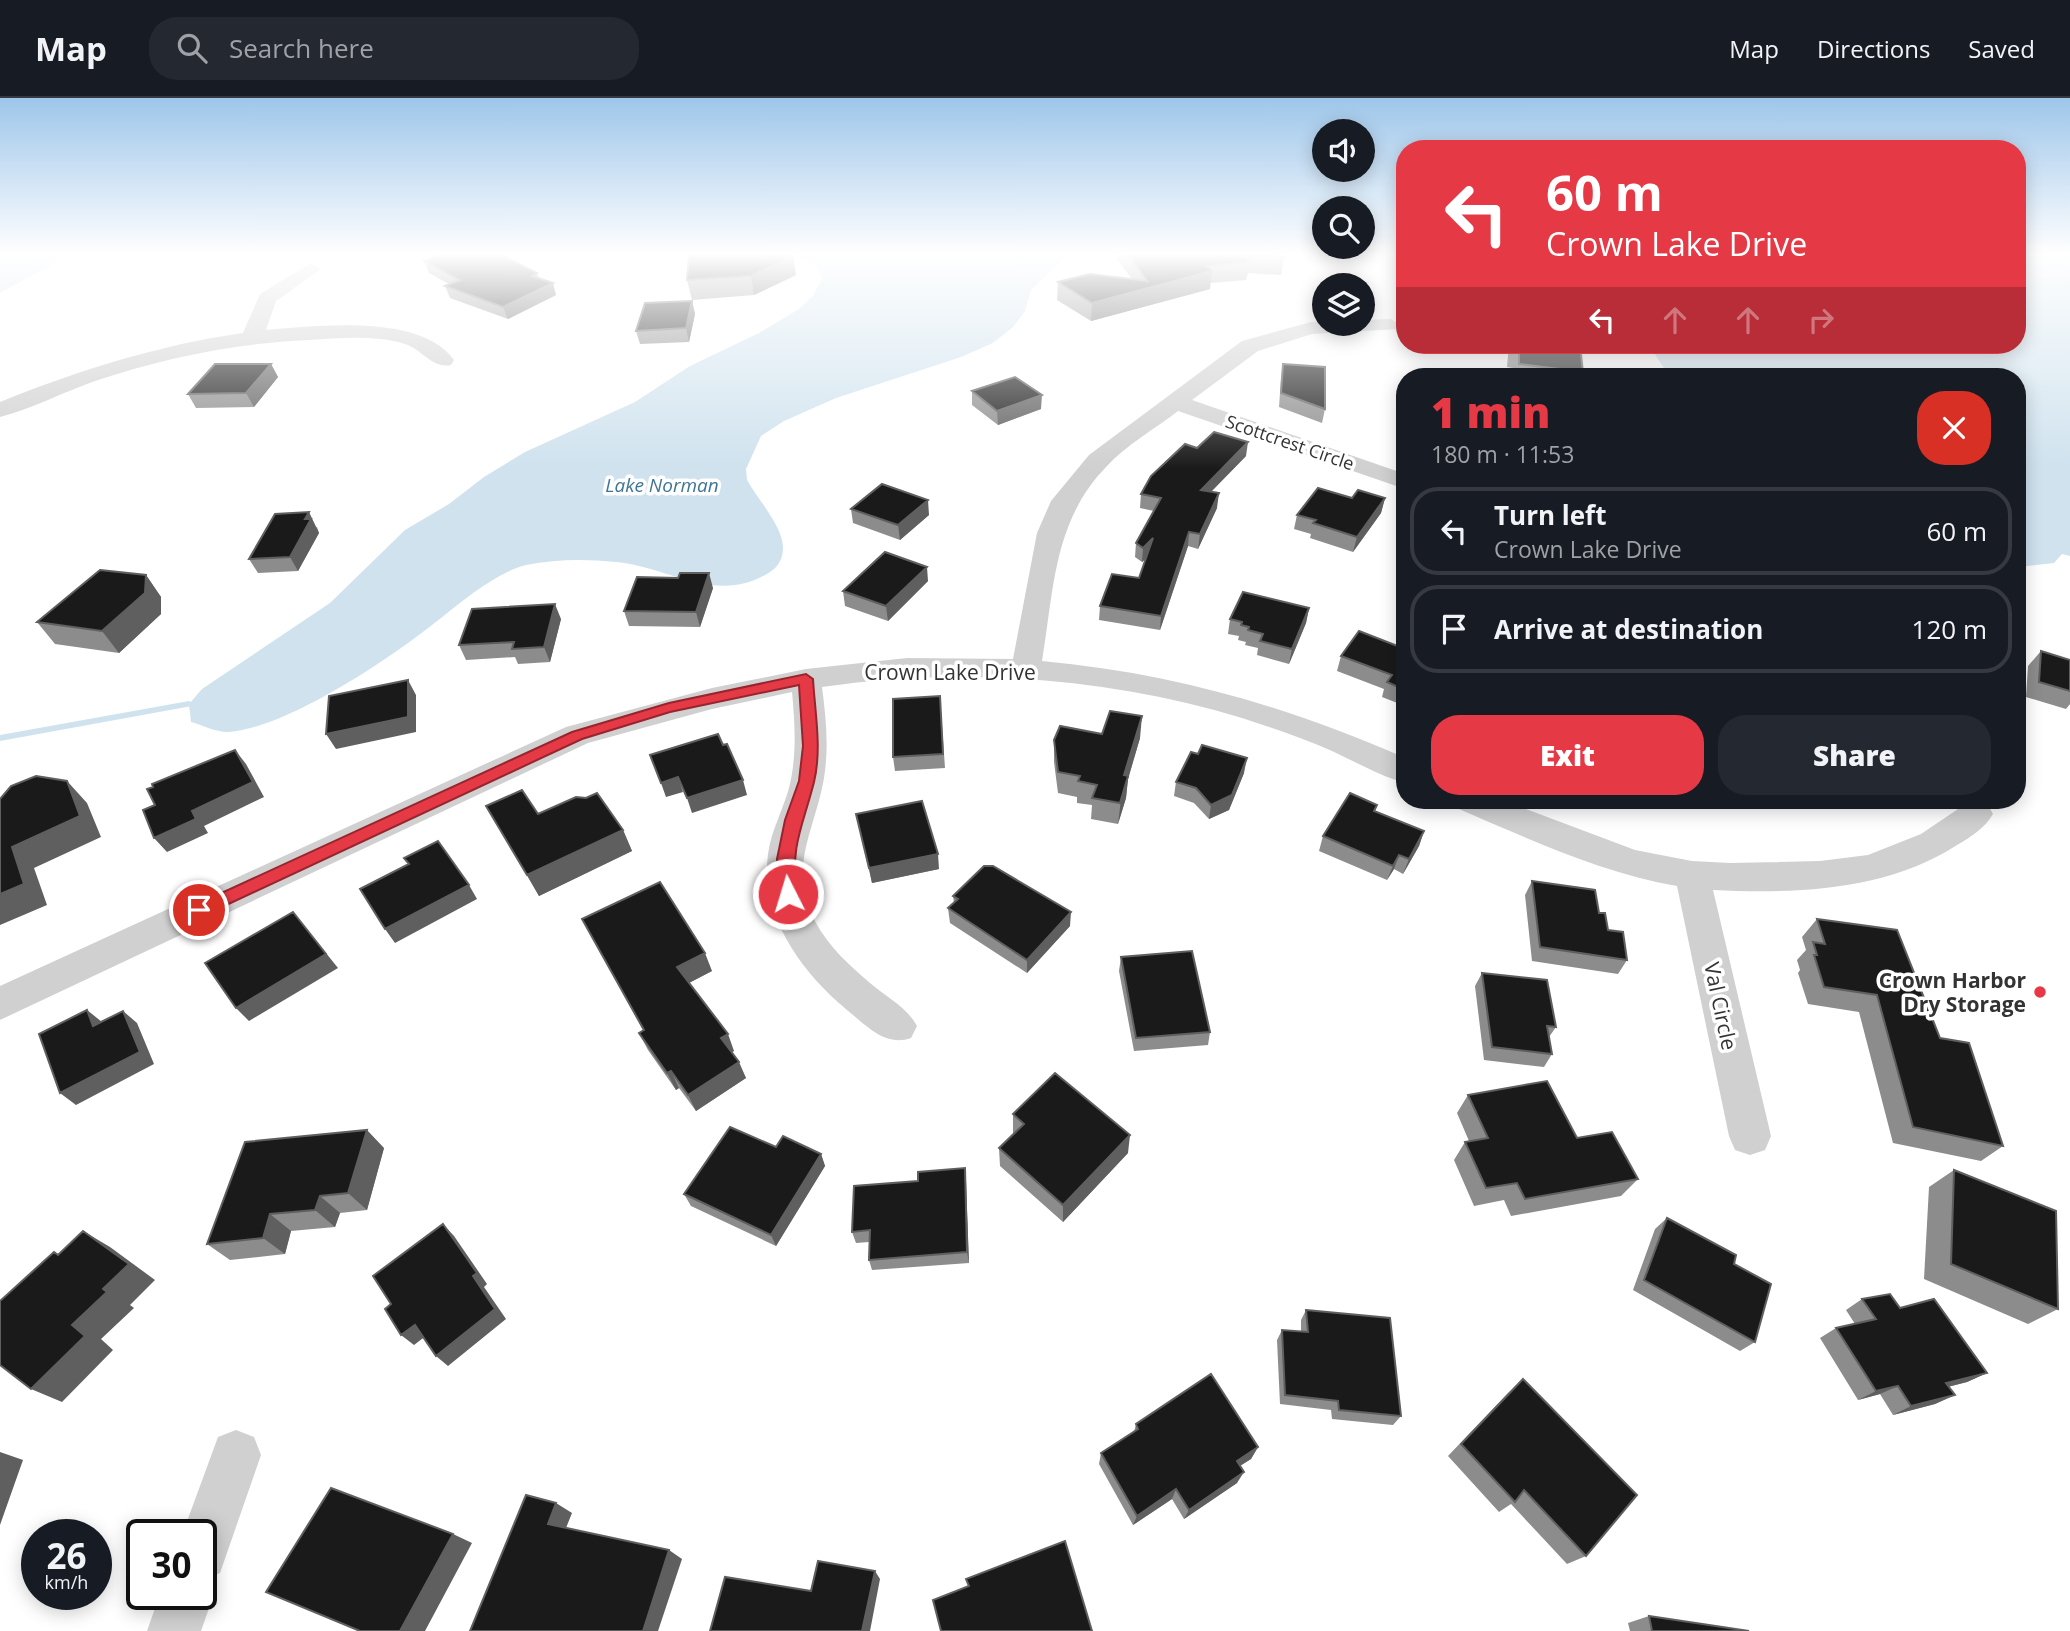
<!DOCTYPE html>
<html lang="en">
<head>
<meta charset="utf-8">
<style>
	:root { --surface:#171b24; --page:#242831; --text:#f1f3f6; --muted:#9ea1a6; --line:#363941; --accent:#e63946 }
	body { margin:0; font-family:"Open Sans",sans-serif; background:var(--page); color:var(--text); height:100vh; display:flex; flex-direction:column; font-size:26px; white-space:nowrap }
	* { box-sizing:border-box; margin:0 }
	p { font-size:23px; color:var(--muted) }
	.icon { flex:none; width:38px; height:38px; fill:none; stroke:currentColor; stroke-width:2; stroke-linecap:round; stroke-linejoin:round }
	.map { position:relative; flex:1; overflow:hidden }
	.details { position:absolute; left:1396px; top:270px; width:630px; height:441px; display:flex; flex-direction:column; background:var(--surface); border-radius:28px; box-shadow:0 4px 18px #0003 }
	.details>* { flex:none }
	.hud { position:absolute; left:1396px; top:42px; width:630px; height:214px; border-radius:28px; box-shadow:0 4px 18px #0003; background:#e63946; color:#fff; overflow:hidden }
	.fabs { position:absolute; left:1312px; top:21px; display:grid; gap:14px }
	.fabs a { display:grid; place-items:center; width:63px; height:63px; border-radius:50%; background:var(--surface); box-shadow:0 4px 18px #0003; font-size:35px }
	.speed { position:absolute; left:21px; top:1421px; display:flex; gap:14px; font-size:35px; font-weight:700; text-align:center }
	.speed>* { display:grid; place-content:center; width:91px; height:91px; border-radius:50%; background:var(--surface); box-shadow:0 4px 18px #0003; line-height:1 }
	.speed small { font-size:18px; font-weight:400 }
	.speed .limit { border:4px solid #111; border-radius:10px; background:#fff; color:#111 }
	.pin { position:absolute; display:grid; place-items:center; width:60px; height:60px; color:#fff; margin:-30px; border:4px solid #fff; border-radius:50%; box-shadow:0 2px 7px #0007 }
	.me { position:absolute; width:77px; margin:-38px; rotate:355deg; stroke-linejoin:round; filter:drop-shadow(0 0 5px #0008) }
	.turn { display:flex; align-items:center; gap:24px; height:147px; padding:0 35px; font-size:32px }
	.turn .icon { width:91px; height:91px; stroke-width:2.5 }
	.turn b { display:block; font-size:49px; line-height:60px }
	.lanes { display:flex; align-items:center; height:66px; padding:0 35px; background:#0003; justify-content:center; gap:35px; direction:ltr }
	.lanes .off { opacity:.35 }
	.round { display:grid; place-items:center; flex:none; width:74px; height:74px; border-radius:28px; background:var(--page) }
	.headline { display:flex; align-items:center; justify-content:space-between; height:119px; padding:0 35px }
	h1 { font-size:42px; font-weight:800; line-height:52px; color:var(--accent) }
	.cta { display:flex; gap:14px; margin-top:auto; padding:14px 35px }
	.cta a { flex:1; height:80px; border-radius:28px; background:var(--accent); color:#fff; font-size:28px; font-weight:800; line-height:80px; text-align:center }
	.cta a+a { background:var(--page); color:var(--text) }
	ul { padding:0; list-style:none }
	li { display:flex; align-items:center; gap:21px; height:88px; margin:0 14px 10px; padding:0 21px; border:4px solid var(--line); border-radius:28px }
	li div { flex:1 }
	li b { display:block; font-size:26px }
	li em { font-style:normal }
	header { display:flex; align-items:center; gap:42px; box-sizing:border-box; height:98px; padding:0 35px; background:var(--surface); border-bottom:2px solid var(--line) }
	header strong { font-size:33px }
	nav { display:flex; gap:38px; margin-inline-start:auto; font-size:24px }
	.search { width:490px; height:63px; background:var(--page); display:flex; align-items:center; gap:18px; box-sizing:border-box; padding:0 24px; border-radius:28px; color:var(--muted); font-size:26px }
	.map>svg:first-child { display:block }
	.water { fill:#cfe2ee }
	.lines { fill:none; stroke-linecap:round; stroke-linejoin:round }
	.stream { fill:#cfe2ee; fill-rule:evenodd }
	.minor { fill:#d0d0d0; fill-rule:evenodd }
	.wall { fill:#8c8c8c }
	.shaded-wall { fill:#5f5f5f }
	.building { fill:#1a1a1a; stroke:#5f5f5f; stroke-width:2 }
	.route { fill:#e63946; stroke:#96252e; stroke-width:2 }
	.poi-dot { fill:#e63946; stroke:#fff; stroke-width:2.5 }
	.labels { text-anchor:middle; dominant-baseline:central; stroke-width:7; stroke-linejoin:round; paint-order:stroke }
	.far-street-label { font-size:18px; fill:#333; stroke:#fff }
	.far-water-label { font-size:19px; font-style:italic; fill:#3f7597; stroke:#fff }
	.street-label { font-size:21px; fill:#333; stroke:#fff }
	.poi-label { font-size:21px; font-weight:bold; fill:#333; stroke:#fff; text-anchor:end }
</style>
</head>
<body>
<header>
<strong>Map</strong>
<div class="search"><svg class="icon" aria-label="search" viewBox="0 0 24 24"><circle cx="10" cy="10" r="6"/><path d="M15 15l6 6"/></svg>Search here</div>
<nav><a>Map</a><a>Directions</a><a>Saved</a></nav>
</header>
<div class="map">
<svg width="2070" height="1533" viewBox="0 0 2070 1533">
	<rect width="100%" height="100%" fill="#fff"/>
	<!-- water -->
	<path class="water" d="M0,156H71L0,195Z
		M790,156H1069L1031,192L1025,213L1013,229L993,245L961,259L836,300L784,323L761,338L746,371L747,382C757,400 777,422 782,442C785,455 781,467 770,474C718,508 670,469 616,464C586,461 556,461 526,467C494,475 458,507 432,527C386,563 285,631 227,634C216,634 202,627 191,624L189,606L202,591L330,505L405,432L449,406L484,379L525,354L635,304L690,268L759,235L799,211L813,198L822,180L817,168Z
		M2018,156H2070V458L2062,456L2054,465L2018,469V278H1669L1649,247H2018Z"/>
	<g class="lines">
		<!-- stream -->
		<path class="stream" d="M189,603L194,606L192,608L0,643V637Z"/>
		<!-- minor -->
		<path class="minor" d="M311,165L321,171L276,203L266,232C316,228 421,215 454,262L451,267C432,271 422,251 405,246C376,237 339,240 309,242C236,245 164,260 95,283C63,294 32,311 0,319V304C79,272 159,247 243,235L260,196Z
			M1391,221L1401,227L1398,231L1312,236L1258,253L1192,302L1405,376V391L1178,313C1155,331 1126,347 1106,369C1053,424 1054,492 1042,563C1172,575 1287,608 1405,660V685C1380,678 1356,664 1332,653C1303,640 1273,630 1242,620C1107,579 962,569 822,589C826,619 829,650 824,680C815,733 786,771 816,825C829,849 850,868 870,885C886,899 907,909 917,928L911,940C885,949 867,928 847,912C802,875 760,818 768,756C771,733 783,712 789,690C797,659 795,625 792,594L712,611L588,645L0,922V888L566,629L712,590L806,571L907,560L1013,561L1037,435L1051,403L1089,357L1242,243L1311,224L1363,226V222Z
			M1454,702H1502L1635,752L1692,763L1730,765L1820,763L1868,757L1921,736L1964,707L1976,704L1988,707L1993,716C1985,730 1971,739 1957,747C1886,793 1796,796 1713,792L1771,1038L1765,1052L1750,1057L1735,1052L1729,1038L1677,788C1601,775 1529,741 1459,711Z
			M236,1332L254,1339L261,1357L220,1475L207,1480L214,1496L201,1533H147L160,1496H201V1437H182L218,1339Z"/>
	</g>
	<!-- wall -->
	<path class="wall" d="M689,156L796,177L754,197L692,202L687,182Z
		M1117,156H1281L1284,159L1281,177L1248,175L1246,182L1210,185V191L1091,223L1057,202L1058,184L1132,181L1117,161Z
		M424,163L537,175L539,180L556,197L508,221L450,200L445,188L449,186L429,175Z
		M692,203L695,216L689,244L640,246L636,233Z
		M1509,247H1580L1583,274L1582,278H1512L1513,270L1507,269Z
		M271,266L278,279L254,309L196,310L188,296Z
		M1283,266L1325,311L1322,325L1279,309L1281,280Z
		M972,293L1041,311L998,327L972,307Z
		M1197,350L1246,358L1211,394L1217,410L1198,451L1188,448L1160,532L1099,522L1100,508L1139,480L1146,461L1142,464L1135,459L1136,445L1154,413L1140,410L1141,396Z
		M1352,400H1385L1381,415L1353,454L1310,440L1311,436L1294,431L1297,417Z
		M851,411L929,417L900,442L853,425Z
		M317,429L319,435L298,473L258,475L249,461Z
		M1405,471V488L1400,487Z
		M146,477L161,499V516L119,555L55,546L37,524Z
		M678,480L713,490L700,529L629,528L624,513Z
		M928,483L888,523L845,508L843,493Z
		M1309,510L1306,525L1289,566L1257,557L1258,550L1245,547L1246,544L1238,542L1239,538L1228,536L1230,521Z
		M561,521L550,564L518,566L515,559L466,562L459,547Z
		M1405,551V608L1382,599L1384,591L1337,573L1341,558Z
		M2041,553L2070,562V606L2066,611L2026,599L2028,568Z
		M940,598L945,670L895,673L893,659Z
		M1102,636L1140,640L1128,681L1126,700L1118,726L1091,721L1092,707L1077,705V699L1058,695L1054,664V642Z
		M1244,675L1229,712L1209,721L1194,705L1174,698L1176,684Z
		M1377,707L1375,713L1424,733L1419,748L1403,776L1394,771L1387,782L1319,753L1323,738Z
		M486,708L538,716L623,732L632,753L539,798Z
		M856,716L939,771L872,785Z
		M1532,783L1599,815L1608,832L1627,862L1618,876L1532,863L1525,797Z
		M953,798L1070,828L1027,875L950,825L948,810L954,805Z
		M582,821L712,873L689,885L734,953L732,954L746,980L696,1013L679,990L676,992L648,952L639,935L643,932Z
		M1817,821L1940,940L2003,1048L1981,1063L1893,1045L1859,914L1808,906L1798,875L1800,872L1797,862L1806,852L1802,839Z
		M1121,859L1210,934L1208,947L1134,953L1119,873Z
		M1482,875L1556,929L1549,939L1552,956L1544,969L1484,962L1475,888Z
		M1468,997L1577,1040L1638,1081L1621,1098L1511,1118L1504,1102L1474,1108L1454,1062L1465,1044L1469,1043L1457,1015Z
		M1013,1016L1128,1055L1063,1124L1000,1068L999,1050L1014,1035H1013Z
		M776,1049L821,1056L825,1068L776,1148L691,1108L684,1096Z
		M384,1050L367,1112L340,1115L335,1129L291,1133L285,1156L230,1162L207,1146Z
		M965,1070L969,1165L872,1172L869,1162V1144L856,1145L852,1134L918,1083Z
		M1954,1072L2058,1211L2028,1226L1924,1181L1929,1089Z
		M1667,1120L1734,1166L1755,1244L1740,1253L1633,1192L1655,1131Z
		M1862,1201L1900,1210L1987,1275L1967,1284L1948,1289L1955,1297L1935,1306L1893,1317L1880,1296L1858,1302L1820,1240L1836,1230L1855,1226L1846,1212Z
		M1306,1212L1401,1318L1393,1327L1332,1321L1331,1312L1280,1306L1277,1242L1282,1232L1301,1234V1222Z
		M1523,1281L1586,1458L1567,1466L1511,1406L1499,1414L1448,1358L1508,1295Z
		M1136,1326L1258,1349L1251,1361L1240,1368L1237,1385L1184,1421L1172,1401L1133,1427L1099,1366L1101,1355L1134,1334Z
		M1649,1518L1749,1533H1630L1628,1525Z"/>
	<!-- shaded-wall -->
	<path class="shaded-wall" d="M793,158L796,177L754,197L751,178Z
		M1212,173L1210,191L1091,223L1092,205Z
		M553,185L556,197L508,221L503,209Z
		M692,203L695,216L689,244L686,230Z
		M271,266L278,279L254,309L246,295Z
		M1042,297L1041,311L998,327L997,313Z
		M1248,344L1246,358L1199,406L1201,392Z
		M1219,395L1217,410L1198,451L1200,436Z
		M1385,400L1381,415L1353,454L1357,439Z
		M928,402L929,417L900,442L898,427Z
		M309,414L319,435L298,473L290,459Z
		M1189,434L1188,448L1160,532L1161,518Z
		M1153,440L1152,454L1142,464L1143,450Z
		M927,469L928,483L888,523L886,508Z
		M709,475L713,490L700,529L696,514Z
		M146,477L161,499V516L119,555L102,533Z
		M555,506L561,521L550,564L544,549Z
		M1309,510L1306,525L1289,566L1292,551Z
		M408,582L416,597V634L336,651L326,636Z
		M1142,618L1140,640L1128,681L1126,700L1118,726L1124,677Z
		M235,652L246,666L264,699L204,728L208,735L167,754L154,740L192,713Z
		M1247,660L1244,675L1229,712L1209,721L1211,707Z
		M678,679L683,694L666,699L661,685Z
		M743,682L747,697L692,715L687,700Z
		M67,683L87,705L101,739L34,770L47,807L0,827V796L12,749Z
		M623,732L632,753L539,798L527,777Z
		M1424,733L1419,748L1403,776L1409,761Z
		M938,756L939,771L872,785L869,770Z
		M1399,757L1394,771L1387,782L1393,768Z
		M469,787L477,801L395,845L385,831Z
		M293,814L338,870L249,923L236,910Z
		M1071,814L1070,828L1027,875V862Z
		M705,855L712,873L685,887L677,869Z
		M87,912L102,924L93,928Z
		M123,913L137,925L154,966L76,1007L60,995Z
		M728,936L734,953L728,956L721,940Z
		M739,964L746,980L696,1013L688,997Z
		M671,973L679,990L676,992L667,975Z
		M367,1032L384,1050L367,1112L348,1095Z
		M1130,1037L1128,1055L1063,1124V1107Z
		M821,1056L825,1068L776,1148L771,1137Z
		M965,1070L966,1082L969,1165L967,1154Z
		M320,1098L340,1115L335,1129L315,1112Z
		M270,1116L291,1133L285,1156L263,1140Z
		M443,1126L454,1138L487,1186L484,1189L506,1221L448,1268L436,1258L473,1178Z
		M83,1133L110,1149L155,1182L130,1207L134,1210L101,1241L113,1252L62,1304L31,1291L72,1227L103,1191Z
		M415,1227L427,1237L414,1247L401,1237Z
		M1987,1275L1967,1284L1927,1294L1946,1285Z
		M1898,1288L1880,1296L1858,1302L1876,1293Z
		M1955,1297L1935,1306L1893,1317L1911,1308Z
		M1258,1349L1251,1361L1230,1374L1237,1363Z
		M0,1354L23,1362L0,1427Z
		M1244,1374L1237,1385L1184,1421L1189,1412Z
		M1176,1391L1172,1401L1133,1427L1137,1418Z
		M556,1405L572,1415L564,1435L548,1426Z
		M453,1436L472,1445L425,1533H400Z
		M669,1452L682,1461L658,1533H643Z
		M875,1473L880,1481L870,1533H862Z"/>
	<!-- building -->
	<path class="building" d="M443,156H500L537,175L532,178L553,185L503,209L445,188L460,182L424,163Z
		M689,156H786L793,158L751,178L687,182Z
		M1128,156H1281L1284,159L1243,156L1249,164L1207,168L1212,173L1092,205L1058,184L1090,176L1147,183Z
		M692,203L686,230L636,233L645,205Z
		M1513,247H1580L1583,274L1519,266V250L1513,249Z
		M215,266H271L246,295L188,296Z
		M1283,266L1325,269V311L1281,295Z
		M1015,279L1042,297L997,313L972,293Z
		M1214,334L1248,344L1201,392L1219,395L1200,436L1189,434L1161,518L1100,508L1112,476L1139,480L1153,440L1143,450L1136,445L1161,400L1141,396L1151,378L1185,346L1197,350Z
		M882,386L928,402L898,427L851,411Z
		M1318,390L1352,400L1358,392L1385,400L1357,439L1313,425L1316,422L1297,417Z
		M309,414L305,421H311L290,459L249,461L275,416Z
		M885,454L927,469L886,508L843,493Z
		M100,472L146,477L145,495L102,533L37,524Z
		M680,475H709L696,514L624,513L637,479L678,480Z
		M1243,494L1309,510L1292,551L1260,543L1263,536L1248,532L1249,529L1241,527L1242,524L1230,521Z
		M555,506L544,549L512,551L514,544L459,547L472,511Z
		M1359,533L1405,551V592L1387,584L1392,577L1341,558Z
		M2041,553L2070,562V593L2039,584Z
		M408,582V619L326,636L329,598Z
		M940,598L943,656L893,659V601Z
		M1110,613L1142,618L1124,677L1128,678L1120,705L1092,700L1097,687L1078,683L1080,678L1058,674L1054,642L1060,628L1102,636Z
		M718,636L723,647L727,646L743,682L687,700L678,679L661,685L650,657Z
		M1202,647L1247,660L1232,697L1211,707L1196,690L1176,684L1191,654L1198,656Z
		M235,652L253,684L192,713L196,721L154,740L143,712L155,707L147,691L153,689L152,686Z
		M36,678L67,683L80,718L12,749L24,786L0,796V701L11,688Z
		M522,692L538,716L576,699L586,700L597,695L623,732L527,777L486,708Z
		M1350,695L1377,707L1374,713L1424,733L1409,761L1399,757L1393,768L1323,738Z
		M922,703L938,756L869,770L856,716Z
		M438,743L469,787L385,831L360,791L409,766L404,760Z
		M984,768H993L1071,814L1027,862L948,810L958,801L953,798Z
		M1532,783L1595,792L1599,815H1605L1608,832L1623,834L1627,862L1540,849Z
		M660,784L705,855L677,869L728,936L721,940L739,964L688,997L671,973L667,975L639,935L644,932L582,821Z
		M293,814L326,856L236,910L205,865Z
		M1817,821L1897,832L1940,940L1969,945L2003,1048L1913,1029L1877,897L1824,889L1814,857H1817L1813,844L1825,846Z
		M1192,853L1210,934L1136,940L1121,859Z
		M1482,875L1547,882L1556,929L1547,928L1552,956L1492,949Z
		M87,912L93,928L123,913L140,954L60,995L39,936Z
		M1055,975L1130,1037L1063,1107L999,1050L1024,1026L1013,1016Z
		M1547,983L1577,1040L1612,1034L1638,1081L1525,1101L1517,1085L1486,1090L1465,1044L1488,1040L1468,997Z
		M730,1029L776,1049L783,1038L821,1056L771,1137L684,1096Z
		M367,1032L348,1095L320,1098L315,1112L270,1116L263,1140L207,1146L245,1044Z
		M965,1070L967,1154L869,1162L870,1132L852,1134L854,1088L918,1083V1074Z
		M1954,1072L2056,1113L2058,1211L1951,1166Z
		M1667,1120L1736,1157L1734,1166L1771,1186L1755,1244L1644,1182Z
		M443,1126L477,1175L473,1178L495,1211L436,1258L415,1227L401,1237L385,1211L391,1206L373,1178Z
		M83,1133L129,1166L103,1191L107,1194L72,1227L85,1238L31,1291L0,1267V1203L54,1154L58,1157Z
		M1890,1196L1900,1210L1934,1201L1987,1275L1946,1285L1955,1297L1911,1308L1898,1288L1876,1293L1836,1230L1876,1221L1862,1201Z
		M1306,1212L1390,1220L1401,1318L1339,1312L1338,1303L1285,1297L1282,1232L1308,1234Z
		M1211,1276L1258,1349L1237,1363L1244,1374L1189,1412L1176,1391L1137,1418L1101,1355L1138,1331L1136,1326Z
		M1523,1281L1637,1397L1586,1458L1524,1392L1515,1404L1461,1346Z
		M331,1390L453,1436L400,1533H360L266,1494Z
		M526,1397L556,1405L548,1426L669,1452L643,1533H470Z
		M1065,1443L1092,1533H941L933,1502L969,1488L966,1481Z
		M818,1463L875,1473L862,1533H710L725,1479L811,1493Z
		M1649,1518L1749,1533H1652Z"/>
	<!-- sky -->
	<linearGradient id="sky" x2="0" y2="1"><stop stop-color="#9ec6ea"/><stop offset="0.42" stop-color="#fff"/><stop offset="1" stop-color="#fff" stop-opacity="0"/></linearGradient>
	<rect width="2070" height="371" fill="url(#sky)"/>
	<!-- route -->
	<path class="route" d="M806,576L813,581C815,615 822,651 814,684C802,731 791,745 796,796L793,801L788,802L780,796L777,761L785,722L799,683L803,648L799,587L670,614L582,641L205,817L199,819L191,812L193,808L572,634L669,605Z"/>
	<!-- markers -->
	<circle class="poi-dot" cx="2040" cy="894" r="7"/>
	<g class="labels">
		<!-- far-street labels -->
		<g class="far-street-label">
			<text transform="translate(1290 344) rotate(19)">Scottcrest Circle</text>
		</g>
		<!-- far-water labels -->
		<g class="far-water-label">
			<text x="662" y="387">Lake Norman</text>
		</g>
		<!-- street labels -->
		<g class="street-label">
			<text x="950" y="574">Crown Lake Drive</text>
			<text transform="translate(1721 908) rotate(78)">Val Circle</text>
		</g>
		<!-- poi labels -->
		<g class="poi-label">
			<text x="2026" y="882">Crown Harbor<tspan x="2026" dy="24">Dry Storage</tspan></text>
		</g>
	</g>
</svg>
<div class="fabs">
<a><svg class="icon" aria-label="sound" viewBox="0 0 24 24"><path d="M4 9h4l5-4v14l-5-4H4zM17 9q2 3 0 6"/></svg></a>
<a><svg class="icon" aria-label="search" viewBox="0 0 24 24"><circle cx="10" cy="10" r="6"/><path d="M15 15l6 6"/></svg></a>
<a><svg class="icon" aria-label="layers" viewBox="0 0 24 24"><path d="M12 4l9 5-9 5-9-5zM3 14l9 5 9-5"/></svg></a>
</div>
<div class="speed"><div>26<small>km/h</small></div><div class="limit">30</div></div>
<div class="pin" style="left:199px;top:812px;background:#d93025"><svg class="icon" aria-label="arrive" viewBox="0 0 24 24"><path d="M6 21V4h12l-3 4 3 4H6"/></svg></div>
<svg class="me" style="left:788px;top:796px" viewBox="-20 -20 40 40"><circle r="17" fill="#e63946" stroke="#fff" stroke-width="3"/><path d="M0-11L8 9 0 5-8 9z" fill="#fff"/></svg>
<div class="hud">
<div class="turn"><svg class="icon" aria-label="left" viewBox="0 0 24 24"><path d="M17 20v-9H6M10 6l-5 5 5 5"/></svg><div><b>60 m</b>Crown Lake Drive</div></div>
<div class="lanes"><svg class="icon" aria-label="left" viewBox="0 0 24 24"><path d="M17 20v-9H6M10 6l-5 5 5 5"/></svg><svg class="icon off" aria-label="ahead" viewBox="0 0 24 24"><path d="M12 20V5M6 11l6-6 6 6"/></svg><svg class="icon off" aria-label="ahead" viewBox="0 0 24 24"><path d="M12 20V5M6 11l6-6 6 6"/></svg><svg class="icon off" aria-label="right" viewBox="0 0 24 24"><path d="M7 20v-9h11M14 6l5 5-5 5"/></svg></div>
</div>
<section class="details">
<div class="headline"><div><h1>1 min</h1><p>180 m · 11:53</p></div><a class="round" style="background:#d93025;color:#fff"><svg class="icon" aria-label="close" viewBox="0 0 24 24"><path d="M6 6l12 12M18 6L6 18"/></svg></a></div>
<ul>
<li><svg class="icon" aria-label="left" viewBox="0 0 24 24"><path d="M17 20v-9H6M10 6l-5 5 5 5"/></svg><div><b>Turn left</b><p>Crown Lake Drive</p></div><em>60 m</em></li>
<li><svg class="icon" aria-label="arrive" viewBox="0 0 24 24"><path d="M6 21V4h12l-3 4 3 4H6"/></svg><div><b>Arrive at destination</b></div><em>120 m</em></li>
</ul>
<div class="cta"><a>Exit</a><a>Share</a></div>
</section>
</div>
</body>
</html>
